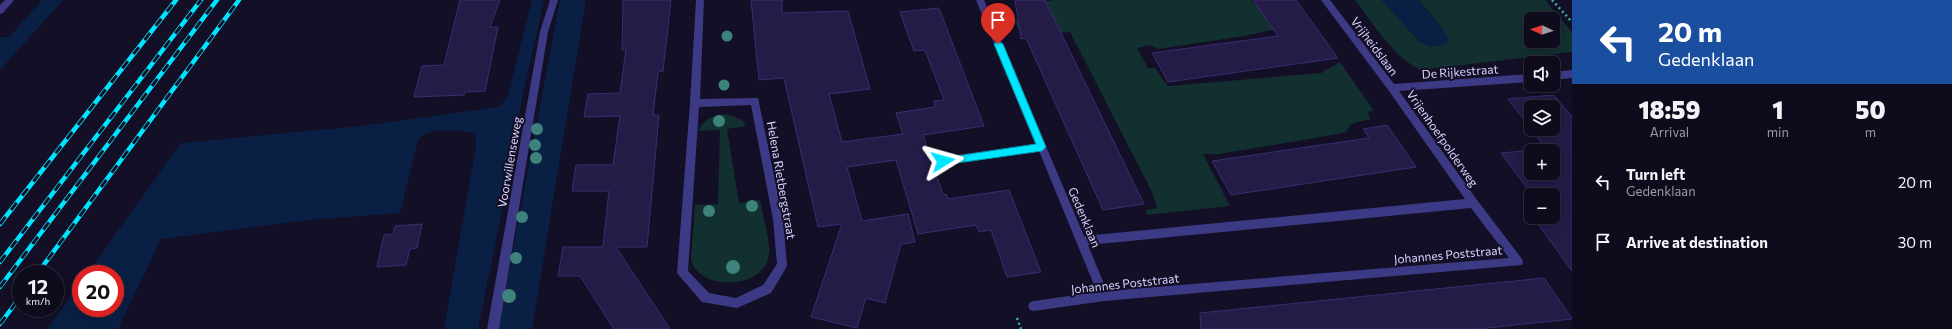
<!DOCTYPE html>
<html lang="en">
<head>
<meta charset="utf-8">
<style>
	:root { --surface:#0e0b1c; --page:#1c1929; --text:#f1f3f6; --muted:#9b9ba3; --line:#2e2b3b }
	body { margin:0; font-family:Commissioner,sans-serif; background:var(--page); color:var(--text); height:100vh; display:flex; flex-direction:column; font-size:15px; white-space:nowrap }
	* { box-sizing:border-box; margin:0 }
	p { font-size:13px; color:var(--muted) }
	.icon { flex:none; width:22px; height:22px; fill:none; stroke:currentColor; stroke-width:2; stroke-linecap:round; stroke-linejoin:round }
	.map { position:relative; flex:1; overflow:hidden }
	.side { display:flex; flex-direction:column; background:var(--surface); width:380px }
	.side>* { flex:none }
	.banner { background:#1a4fa0; color:#fff; overflow:hidden }
	.needle { width:26px; rotate:273deg }
	.fabs { position:absolute; left:1524px; top:12px; display:grid; gap:8px }
	.fabs a { display:grid; place-items:center; width:36px; height:36px; border-radius:6px; background:var(--surface); box-shadow:0 2px 10px #0003,0 0 0 1px var(--line); font-size:20px }
	.speed { position:absolute; left:12px; top:265px; display:flex; gap:8px; font-size:20px; font-weight:700; text-align:center }
	.speed>* { display:grid; place-content:center; width:52px; height:52px; border-radius:50%; background:var(--surface); box-shadow:0 2px 10px #0003,0 0 0 1px var(--line); line-height:1 }
	.speed small { font-size:10px; font-weight:400 }
	.speed .limit { border:6px solid #d22; background:#fff; color:#111 }
	.pin { position:absolute; display:grid; place-items:center; width:34px; height:34px; color:#fff; margin:-41px -17px; border-radius:50% 50% 50% 0; rotate:-45deg; box-shadow:0 0 4px #0007 }
	.pin .icon { rotate:45deg }
	.me { position:absolute; width:44px; margin:-22px; rotate:82deg; stroke-linejoin:round; filter:drop-shadow(0 0 3px #0008) }
	.turn { display:flex; align-items:center; gap:14px; height:84px; padding:0 20px; font-size:18px }
	.turn .icon { width:52px; height:52px; stroke-width:2.5 }
	.turn b { display:block; font-size:28px; line-height:34px }
	.eta { display:flex; justify-content:space-evenly; align-items:center; height:68px; text-align:center }
	.eta b { font-size:24px; font-weight:800; line-height:28px }
	ul { padding:0; list-style:none }
	li { display:flex; align-items:center; gap:12px; height:60px; padding:0 20px }
	li div { flex:1 }
	li b { display:block; font-size:15px }
	li em { font-style:normal }
	main { display:flex; flex:1; min-height:0 }
	.map>svg:first-child { display:block }
	.green { fill:#12302f; fill-rule:evenodd }
	.water { fill:#0a1f44 }
	.lines { fill:none; stroke-linecap:round; stroke-linejoin:round }
	.canal { fill:#0a1f44; fill-rule:evenodd }
	.building { fill:#241b47; stroke:#3b2d73; fill-rule:evenodd }
	.path { stroke:#2fb8b0; stroke-width:2.5; stroke-dasharray:2 3; stroke-linecap:butt }
	.minor { fill:#3d3a85; fill-rule:evenodd }
	.rail-casing { stroke:#00e5ff; stroke-width:4.5 }
	.rail { stroke:#130f26; stroke-width:3; stroke-dasharray:9; stroke-linecap:butt }
	.tree { fill:#3d827b }
	.route { fill:#00e5ff; stroke:#0095a6 }
	.labels { text-anchor:middle; dominant-baseline:central; stroke-width:4; stroke-linejoin:round; paint-order:stroke }
	.street-label { font-size:12px; fill:#d9d4ff; stroke:#130f26 }
</style>
</head>
<body>
<main>
<div class="map">
<svg width="1572" height="329" viewBox="0 0 1572 329">
	<rect width="100%" height="100%" fill="#130f26"/>
	<!-- green -->
	<path class="green" d="M1055,0H1251L1254,4H1272L1281,28L1244,36L1158,49L1150,45L1137,48L1148,68H1155L1168,86L1321,73L1340,62L1374,111L1367,112L1371,119L1351,124L1346,132L1338,134L1219,154H1203L1230,206L1147,215L1146,210L1157,208L1152,192L1070,32L1051,33L1030,28L1019,29L1013,20L1021,19L1016,6Z
		M1355,0H1382L1420,42L1441,27L1419,0H1545L1572,32V52L1420,70C1392,55 1374,25 1355,0ZM1531,19H1553V41H1531Z
		M726,114L742,120L746,126L727,129L739,203L760,200C762,213 771,243 769,255C764,291 697,291 691,259L695,205L718,204L720,130L698,131C705,119 712,115 726,114Z"/>
	<!-- water -->
	<path class="water" d="M42,0H63L0,70V37H9Z
		M532,0H544L521,104L508,181L478,329H444L476,146L475,134C464,130 433,129 423,135C420,137 419,140 417,143L400,213L308,220L161,239L118,329H47L81,282V308H115V274H87L181,143L361,126L499,107L507,98Z
		M1382,0H1419L1448,37L1447,44L1431,47L1420,42Z"/>
	<g class="lines">
		<!-- canal -->
		<path class="canal" d="M560,0H586L532,329H498Z"/>
	</g>
	<!-- building -->
	<path class="building" d="M460,0H500L490,27H498L485,91L465,92L464,95L414,97L422,66L444,65Z
		M623,0H671L663,71L658,72L653,115H659L647,247H616L670,329H614L580,276H558L563,247H603L609,191H572L576,165H613L620,116L584,117L588,94L620,93L626,49L622,50Z
		M751,0H782V13L848,11L870,89L829,94L842,142L903,134L896,113L935,107L934,101L944,100L925,50L914,51L900,12L939,8L984,126L923,135L943,195L946,194L948,199L1009,190L1041,272L1007,277L991,230L979,232L976,225L918,234L896,160L847,167L862,221L908,214L915,242L901,244L885,303L866,298L857,328L811,317L842,224L818,227L784,78L759,80Z
		M1015,0H1045L1144,204L1103,210L1026,38L1021,39Z
		M1253,0H1296L1338,58L1168,82L1152,53L1278,36Z
		M1554,95L1572,117V271L1533,217H1553V195H1532L1501,153L1546,149L1508,99ZM1531,107H1553V129H1531ZM1531,151H1553V173H1531Z
		M1387,125L1416,167L1231,195L1212,161L1369,138L1363,129Z
		M422,224L417,248L410,249L406,265L377,267L384,235L393,234L395,226Z
		M1544,278L1572,319L1478,329H1201L1200,313Z"/>
	<g class="lines">
		<!-- path -->
		<path class="path" d="M1552,0L1572,22
			M1017,318L1021,329"/>
		<!-- minor -->
		<path class="minor" d="M5,0H14L3,13L0,14V5Z
			M550,0H558L548,32L499,329H487L540,32Z
			M696,0H704L700,99L758,98L783,219L787,265L786,268L771,293L737,308L702,302L677,273L690,103ZM751,105L773,219L777,264L763,285L736,298L709,293L688,271L699,107Z
			M976,0H984L1084,236L1465,199L1389,91L1321,0H1330L1394,84L1531,74V82L1399,91L1477,200L1522,259L1523,262L1522,265L1104,301L1034,311L1030,310L1028,306L1030,302L1034,301L1097,292L1039,151L943,165L939,164L938,161L939,158L943,157L1035,144ZM1471,208L1509,258L1107,291L1088,245Z
			M1572,70V78L1553,80V72Z"/>
		<defs>
			<path id="rail" d="M0,224L176,0
				M0,262L201,0
				M37,274L239,0
				M0,287L217,0
				M0,324L21,296"/>
		</defs>
		<!-- rail casing -->
		<use href="#rail" class="rail-casing"/>
		<!-- rail -->
		<use href="#rail" class="rail"/>
	</g>
	<!-- trees -->
	<g class="tree">
		<circle cx="727" cy="36" r="5.5"/>
		<circle cx="724" cy="85" r="5.5"/>
		<circle cx="719" cy="121" r="6"/>
		<circle cx="537" cy="129" r="6"/>
		<circle cx="535" cy="145" r="6"/>
		<circle cx="536" cy="158" r="6"/>
		<circle cx="752" cy="206" r="6"/>
		<circle cx="709" cy="211" r="6"/>
		<circle cx="522" cy="217" r="6"/>
		<circle cx="516" cy="258" r="6"/>
		<circle cx="733" cy="267" r="7"/>
		<circle cx="509" cy="296" r="7"/>
	</g>
	<!-- route -->
	<path class="route" d="M998,41L1003,44L1046,147L1042,151L943,165L939,164V159L943,158L1036,144L994,44Z"/>
	<g class="labels">
		<!-- street labels -->
		<g class="street-label">
			<text transform="translate(1375 46) rotate(53)">Vrijheidslaan</text>
			<text transform="translate(1460 71) rotate(-4)">De Rijkestraat</text>
			<text transform="translate(1443 138) rotate(55)">Vrijenhoefpolderweg</text>
			<text transform="translate(509 162) rotate(-80)">Voorwillenseweg</text>
			<text transform="translate(782 180) rotate(80)">Helena Rietbergstraat</text>
			<text transform="translate(1085 217) rotate(67)">Gedenklaan</text>
			<text transform="translate(1448 254) rotate(-5)">Johannes Poststraat</text>
			<text transform="translate(1125 283) rotate(-6)">Johannes Poststraat</text>
		</g>
	</g>
</svg>
<div class="fabs">
<a><svg class="needle" viewBox="-14 -14 28 28"><path d="M0-13l5 13h-10z" fill="#e53935"/><path d="M0 13l5-13h-10z" fill="#9b9ba3"/></svg></a>
<a><svg class="icon" aria-label="sound" viewBox="0 0 24 24"><path d="M4 9h4l5-4v14l-5-4H4zM17 9q2 3 0 6"/></svg></a>
<a><svg class="icon" aria-label="layers" viewBox="0 0 24 24"><path d="M12 4l9 5-9 5-9-5zM3 14l9 5 9-5"/></svg></a>
<a>+</a>
<a>−</a>
</div>
<div class="speed"><div>12<small>km/h</small></div><div class="limit">20</div></div>
<div class="pin" style="left:998px;top:44px;background:#d93025"><svg class="icon" aria-label="arrive" viewBox="0 0 24 24"><path d="M6 21V4h12l-3 4 3 4H6"/></svg></div>
<svg class="me" style="left:943px;top:161px" viewBox="-20 -20 40 40"><path d="M0-17L14 15 0 8-14 15z" fill="#00e5ff" stroke="#fff" stroke-width="4"/></svg>
</div>
<section class="side">
<div class="banner">
<div class="turn"><svg class="icon" aria-label="left" viewBox="0 0 24 24"><path d="M17 20v-9H6M10 6l-5 5 5 5"/></svg><div><b>20 m</b>Gedenklaan</div></div>
</div>
<div class="eta">
<div><b>18:59</b><p>Arrival</p></div>
<div><b>1</b><p>min</p></div>
<div><b>50</b><p>m</p></div>
</div>
<ul>
<li><svg class="icon" aria-label="left" viewBox="0 0 24 24"><path d="M17 20v-9H6M10 6l-5 5 5 5"/></svg><div><b>Turn left</b><p>Gedenklaan</p></div><em>20 m</em></li>
<li><svg class="icon" aria-label="arrive" viewBox="0 0 24 24"><path d="M6 21V4h12l-3 4 3 4H6"/></svg><div><b>Arrive at destination</b></div><em>30 m</em></li>
</ul>
</section>
</main>
</body>
</html>
